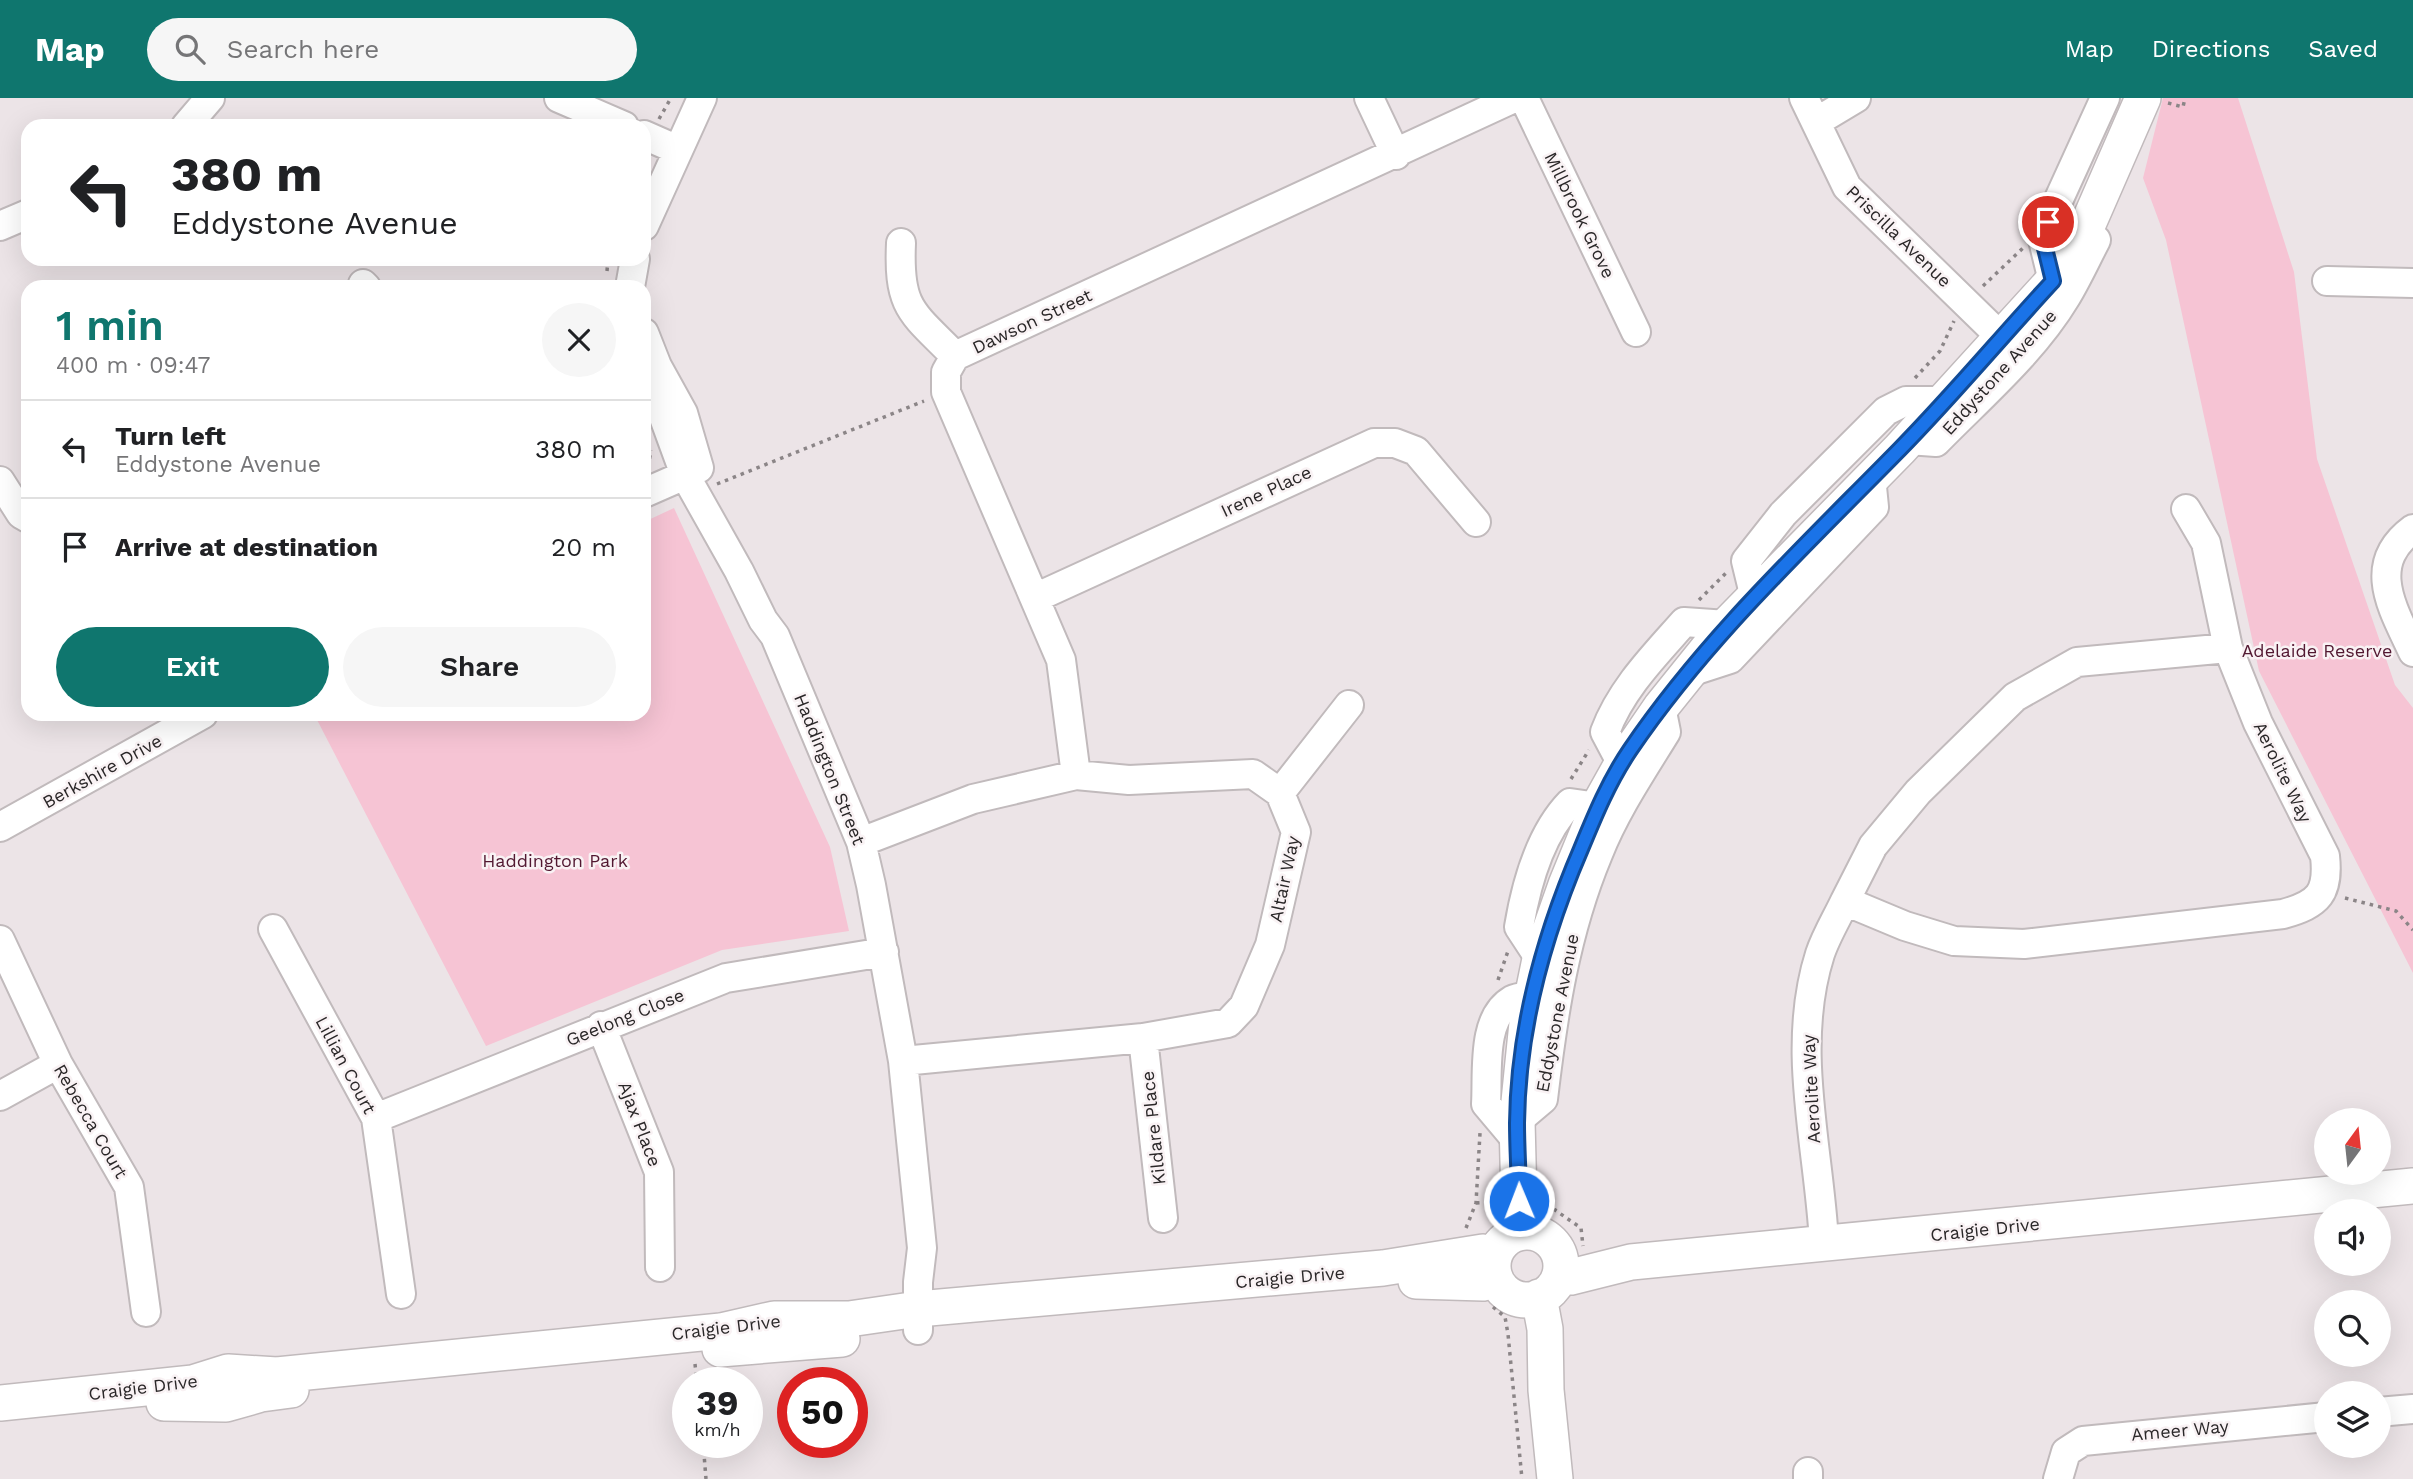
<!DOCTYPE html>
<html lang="en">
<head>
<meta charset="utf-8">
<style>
	:root { --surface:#fff; --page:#f6f6f6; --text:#202124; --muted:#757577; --line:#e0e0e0; --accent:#0f766e }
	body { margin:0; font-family:"Work Sans",sans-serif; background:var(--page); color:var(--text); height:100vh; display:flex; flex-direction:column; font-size:26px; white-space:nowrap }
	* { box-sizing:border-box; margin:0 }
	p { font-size:23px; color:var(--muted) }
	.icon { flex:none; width:38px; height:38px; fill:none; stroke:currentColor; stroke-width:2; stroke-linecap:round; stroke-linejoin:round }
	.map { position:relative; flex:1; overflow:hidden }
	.details { position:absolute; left:21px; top:182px; width:630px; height:441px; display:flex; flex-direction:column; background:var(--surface); border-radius:21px; box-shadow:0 7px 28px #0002 }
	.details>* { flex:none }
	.hud { position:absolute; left:21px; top:21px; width:630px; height:147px; border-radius:21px; box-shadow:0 7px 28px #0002; background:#fff; color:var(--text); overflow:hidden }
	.needle { width:46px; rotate:15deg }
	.tools { position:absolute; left:2314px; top:1010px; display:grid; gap:14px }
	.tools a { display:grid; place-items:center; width:77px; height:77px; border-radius:50%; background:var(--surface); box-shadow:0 7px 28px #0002; font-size:35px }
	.speed { position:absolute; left:672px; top:1269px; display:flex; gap:14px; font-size:35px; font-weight:700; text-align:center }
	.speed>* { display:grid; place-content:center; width:91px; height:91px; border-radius:50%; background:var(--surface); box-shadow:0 7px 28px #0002; line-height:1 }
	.speed small { font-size:18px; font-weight:400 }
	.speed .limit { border:10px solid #d22; background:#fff; color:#111 }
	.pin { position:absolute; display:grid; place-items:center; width:60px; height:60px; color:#fff; margin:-30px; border:4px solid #fff; border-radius:50%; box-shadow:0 2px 7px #0007 }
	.me { position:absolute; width:77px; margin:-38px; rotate:359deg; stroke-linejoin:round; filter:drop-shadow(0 0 5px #0008) }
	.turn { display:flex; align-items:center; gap:24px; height:147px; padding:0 35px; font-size:32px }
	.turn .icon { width:91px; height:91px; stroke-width:2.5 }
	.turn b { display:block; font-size:49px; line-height:60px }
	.round { display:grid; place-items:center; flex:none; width:74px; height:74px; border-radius:37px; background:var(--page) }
	.headline { display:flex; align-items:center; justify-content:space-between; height:119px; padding:0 35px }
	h1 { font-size:42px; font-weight:600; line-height:52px; color:var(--accent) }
	.cta { display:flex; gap:14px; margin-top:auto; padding:14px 35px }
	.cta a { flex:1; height:80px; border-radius:42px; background:var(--accent); color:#fff; font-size:28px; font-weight:600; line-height:80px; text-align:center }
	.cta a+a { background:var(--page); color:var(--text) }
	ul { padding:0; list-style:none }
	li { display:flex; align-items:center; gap:21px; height:98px; padding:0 35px; border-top:2px solid var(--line) }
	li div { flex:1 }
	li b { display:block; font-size:26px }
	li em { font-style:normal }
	header { display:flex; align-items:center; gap:42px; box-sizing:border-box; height:98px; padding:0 35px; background:var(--accent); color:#fff }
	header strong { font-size:33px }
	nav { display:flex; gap:38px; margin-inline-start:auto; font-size:24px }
	.search { width:490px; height:63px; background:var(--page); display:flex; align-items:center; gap:18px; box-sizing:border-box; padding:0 24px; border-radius:38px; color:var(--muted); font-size:26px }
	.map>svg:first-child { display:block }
	.green { fill:#f6c4d4 }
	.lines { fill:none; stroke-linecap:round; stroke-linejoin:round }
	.minor-casing { stroke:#c1babc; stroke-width:32 }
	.major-casing { stroke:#c1babc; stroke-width:38 }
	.path { stroke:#8b8587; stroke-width:3.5; stroke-dasharray:3.5 5; stroke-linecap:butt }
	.minor { stroke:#fff; stroke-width:28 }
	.major { stroke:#fff; stroke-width:35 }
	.route-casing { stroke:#114b97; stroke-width:18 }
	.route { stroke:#1a73e8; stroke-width:12 }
	.labels { text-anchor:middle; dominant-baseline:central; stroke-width:5; stroke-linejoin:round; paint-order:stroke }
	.street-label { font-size:18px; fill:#2a2728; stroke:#f9f2f4 }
	.park-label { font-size:18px; fill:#521831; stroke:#f9f2f4 }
</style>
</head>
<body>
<header>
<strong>Map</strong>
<div class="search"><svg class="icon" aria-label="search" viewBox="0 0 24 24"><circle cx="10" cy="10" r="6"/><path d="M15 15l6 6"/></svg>Search here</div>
<nav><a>Map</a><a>Directions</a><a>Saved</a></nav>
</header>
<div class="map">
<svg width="2413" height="1381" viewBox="0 0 2413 1381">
	<rect width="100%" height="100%" fill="#ece4e7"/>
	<!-- green -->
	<path class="green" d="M2163,0H2238L2294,174L2317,361L2395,587L2413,610V875L2259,573L2166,142L2143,80Z
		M674,410L830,749L849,833L722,852L486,948L314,616H644V424Z"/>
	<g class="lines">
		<defs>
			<path id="minor" d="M559,0L624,28
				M1369,0L1396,57
				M1524,0L1636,234
				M1804,0L1847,89L2001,239
				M1816,24L1856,0
				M186,28L210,0
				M644,37L678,52
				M0,128L28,116
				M644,128L702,0
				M901,145C898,211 912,214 955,258
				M2053,183L2042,138L2105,0
				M2327,183L2413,185
				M363,186L366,189
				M630,189L635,161
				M644,235L657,268L683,315L699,370
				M644,265L685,377L739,473L763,522L775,538L861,744L871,787L903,963L922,1150L918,1184V1232
				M1908,342L1936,344C1980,299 2033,254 2066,199C2077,181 2086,161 2096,142
				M0,383L21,416L28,420
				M644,395L685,377
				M2186,411L2206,445L2228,550
				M2413,431C2364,467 2394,512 2413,554
				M1035,500L1374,345H1395L1416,353L1476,424
				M1755,500L1746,463L1783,416L1886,313L1906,303H1942
				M1690,574L1730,561L1874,409L1871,379
				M1622,666L1605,634C1621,591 1654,558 1684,524L1727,527
				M1076,677L1061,562L946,294V274L955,258L1514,0
				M1280,695L1349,607
				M0,729L203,616
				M861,744L973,701L1076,677L1129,682L1253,676L1280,695L1296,734L1270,847L1244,908L1228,925L1143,940L903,963
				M273,831L376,1020L401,1196
				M0,842L58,966L129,1089L146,1214
				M1540,861L1519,829C1526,787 1540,736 1570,705L1598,709
				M601,928L659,1074L660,1169
				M1143,940L1163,1120
				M0,998L58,966
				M376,1020L726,880L884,854
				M1517,1023L1543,1001C1553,916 1565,835 1598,756C1615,713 1642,673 1666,634L1661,609
				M1518,1044L1486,1006C1488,975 1481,920 1512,902C1518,899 1527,899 1534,898
				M1824,1144C1819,1049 1790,950 1820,856C1826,838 1837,820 1845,803L1905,828L1954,843L2024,846L2283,816C2319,806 2329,795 2325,758L2258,625L2228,550L2077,564L2015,599L1918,694L1873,748L1845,803
				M2378,1314L2413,1311
				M1808,1374V1381
				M2058,1381L2066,1354L2083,1343L2326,1319"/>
			<path id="major" d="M1493 1168a34 34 0 1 1 68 0a34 34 0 1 1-68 0Z
				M1510,1138L1519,1103L1517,1023L1527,925L1540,861L1566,787L1598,709L1622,666L1661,609L1727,527L1900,351L2053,183L2085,133L2143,0
				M1560,1176L1571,1179L1631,1164L2413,1088
				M1416,1183L1483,1185L1495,1182
				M1539,1199L1545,1231L1546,1292L1555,1381
				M720,1251L842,1241
				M0,1305L193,1285L228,1274L277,1277L721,1233L774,1221H849L918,1211L1383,1170L1483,1154L1494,1157
				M164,1305L226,1306L261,1296L291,1292"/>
		</defs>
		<!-- minor casing -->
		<use href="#minor" class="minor-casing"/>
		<!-- major casing -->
		<use href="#major" class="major-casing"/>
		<!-- path -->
		<path class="path" d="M2168,5L2183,9L2185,0
			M659,21L671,0
			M607,173L608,161
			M1983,188L2023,150
			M1915,280L1940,253L1954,223
			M648,369L651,352
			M717,386L924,303
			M1699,502L1726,475
			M1571,681L1589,652
			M2345,800L2396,813L2413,832
			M1498,882L1508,853
			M1547,1086L1555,1112L1581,1130L1583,1148
			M1476,1105L1491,1104
			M1466,1130L1476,1105L1480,1035
			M1493,1209L1505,1219L1508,1236L1522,1381
			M695,1266L697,1284
			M703,1344L706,1381"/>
		<!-- minor -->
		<use href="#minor" class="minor"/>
		<!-- major -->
		<use href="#major" class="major"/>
	</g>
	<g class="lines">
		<defs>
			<path id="route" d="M1519,1103C1519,1077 1517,1051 1517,1025C1518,931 1544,837 1581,751C1595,717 1609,683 1630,652C1706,540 1806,447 1900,351C1953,297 2002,238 2053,183L2042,138L2048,124"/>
		</defs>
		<!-- route casing -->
		<use href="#route" class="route-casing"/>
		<!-- route -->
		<use href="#route" class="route"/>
	</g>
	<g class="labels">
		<!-- street labels -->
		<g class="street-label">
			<text transform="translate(1580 117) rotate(64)">Millbrook Grove</text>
			<text transform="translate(1899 138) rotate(44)">Priscilla Avenue</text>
			<text transform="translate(1032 223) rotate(-25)">Dawson Street</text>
			<text transform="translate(1999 274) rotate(-48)">Eddystone Avenue</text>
			<text transform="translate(1266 393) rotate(-25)">Irene Place</text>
			<text transform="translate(830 671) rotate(68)">Haddington Street</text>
			<text transform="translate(102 673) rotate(-29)">Berkshire Drive</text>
			<text transform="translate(2283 674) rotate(64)">Aerolite Way</text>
			<text transform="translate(1284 781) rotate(-78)">Altair Way</text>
			<text transform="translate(1557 915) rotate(-79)">Eddystone Avenue</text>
			<text transform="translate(625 919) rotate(-22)">Geelong Close</text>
			<text transform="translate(346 967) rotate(62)">Lillian Court</text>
			<text transform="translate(1811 991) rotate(-93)">Aerolite Way</text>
			<text transform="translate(91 1023) rotate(60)">Rebecca Court</text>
			<text transform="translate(640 1026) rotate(69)">Ajax Place</text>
			<text transform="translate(1153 1030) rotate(-96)">Kildare Place</text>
			<text transform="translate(1985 1131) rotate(-6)">Craigie Drive</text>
			<text transform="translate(1290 1179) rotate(-5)">Craigie Drive</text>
			<text transform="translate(726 1229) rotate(-7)">Craigie Drive</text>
			<text transform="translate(143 1289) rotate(-7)">Craigie Drive</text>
			<text transform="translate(2180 1332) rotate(-5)">Ameer Way</text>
		</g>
		<!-- park labels -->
		<g class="park-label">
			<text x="2317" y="552">Adelaide Reserve</text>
			<text x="555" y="762">Haddington Park</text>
		</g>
	</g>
</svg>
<div class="tools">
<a><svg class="needle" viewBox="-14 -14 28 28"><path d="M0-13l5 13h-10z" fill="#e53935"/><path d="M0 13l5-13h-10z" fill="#757577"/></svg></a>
<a><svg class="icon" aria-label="sound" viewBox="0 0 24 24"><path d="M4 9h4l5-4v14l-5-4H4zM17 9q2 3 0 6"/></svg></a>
<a><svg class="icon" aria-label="search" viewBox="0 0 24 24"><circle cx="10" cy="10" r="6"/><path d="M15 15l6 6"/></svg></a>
<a><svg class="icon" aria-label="layers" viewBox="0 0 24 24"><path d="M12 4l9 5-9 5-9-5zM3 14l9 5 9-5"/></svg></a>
</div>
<div class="speed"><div>39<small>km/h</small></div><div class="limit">50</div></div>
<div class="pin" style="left:2048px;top:124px;background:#d93025"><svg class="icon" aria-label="arrive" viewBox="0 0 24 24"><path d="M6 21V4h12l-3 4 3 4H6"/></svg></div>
<svg class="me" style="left:1519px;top:1103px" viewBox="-20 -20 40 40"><circle r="17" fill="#1a73e8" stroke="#fff" stroke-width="3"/><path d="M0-11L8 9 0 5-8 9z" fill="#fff"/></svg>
<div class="hud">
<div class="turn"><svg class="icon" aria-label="left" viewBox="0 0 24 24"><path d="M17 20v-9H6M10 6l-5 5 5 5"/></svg><div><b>380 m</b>Eddystone Avenue</div></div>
</div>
<section class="details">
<div class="headline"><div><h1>1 min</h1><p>400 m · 09:47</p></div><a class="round"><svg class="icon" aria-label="close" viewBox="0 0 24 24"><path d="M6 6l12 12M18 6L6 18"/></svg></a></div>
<ul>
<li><svg class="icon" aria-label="left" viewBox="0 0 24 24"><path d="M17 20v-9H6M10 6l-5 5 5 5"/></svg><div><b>Turn left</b><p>Eddystone Avenue</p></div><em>380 m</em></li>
<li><svg class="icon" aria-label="arrive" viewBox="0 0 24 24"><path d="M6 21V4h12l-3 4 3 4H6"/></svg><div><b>Arrive at destination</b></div><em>20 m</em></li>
</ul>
<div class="cta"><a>Exit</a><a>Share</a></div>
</section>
</div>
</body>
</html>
